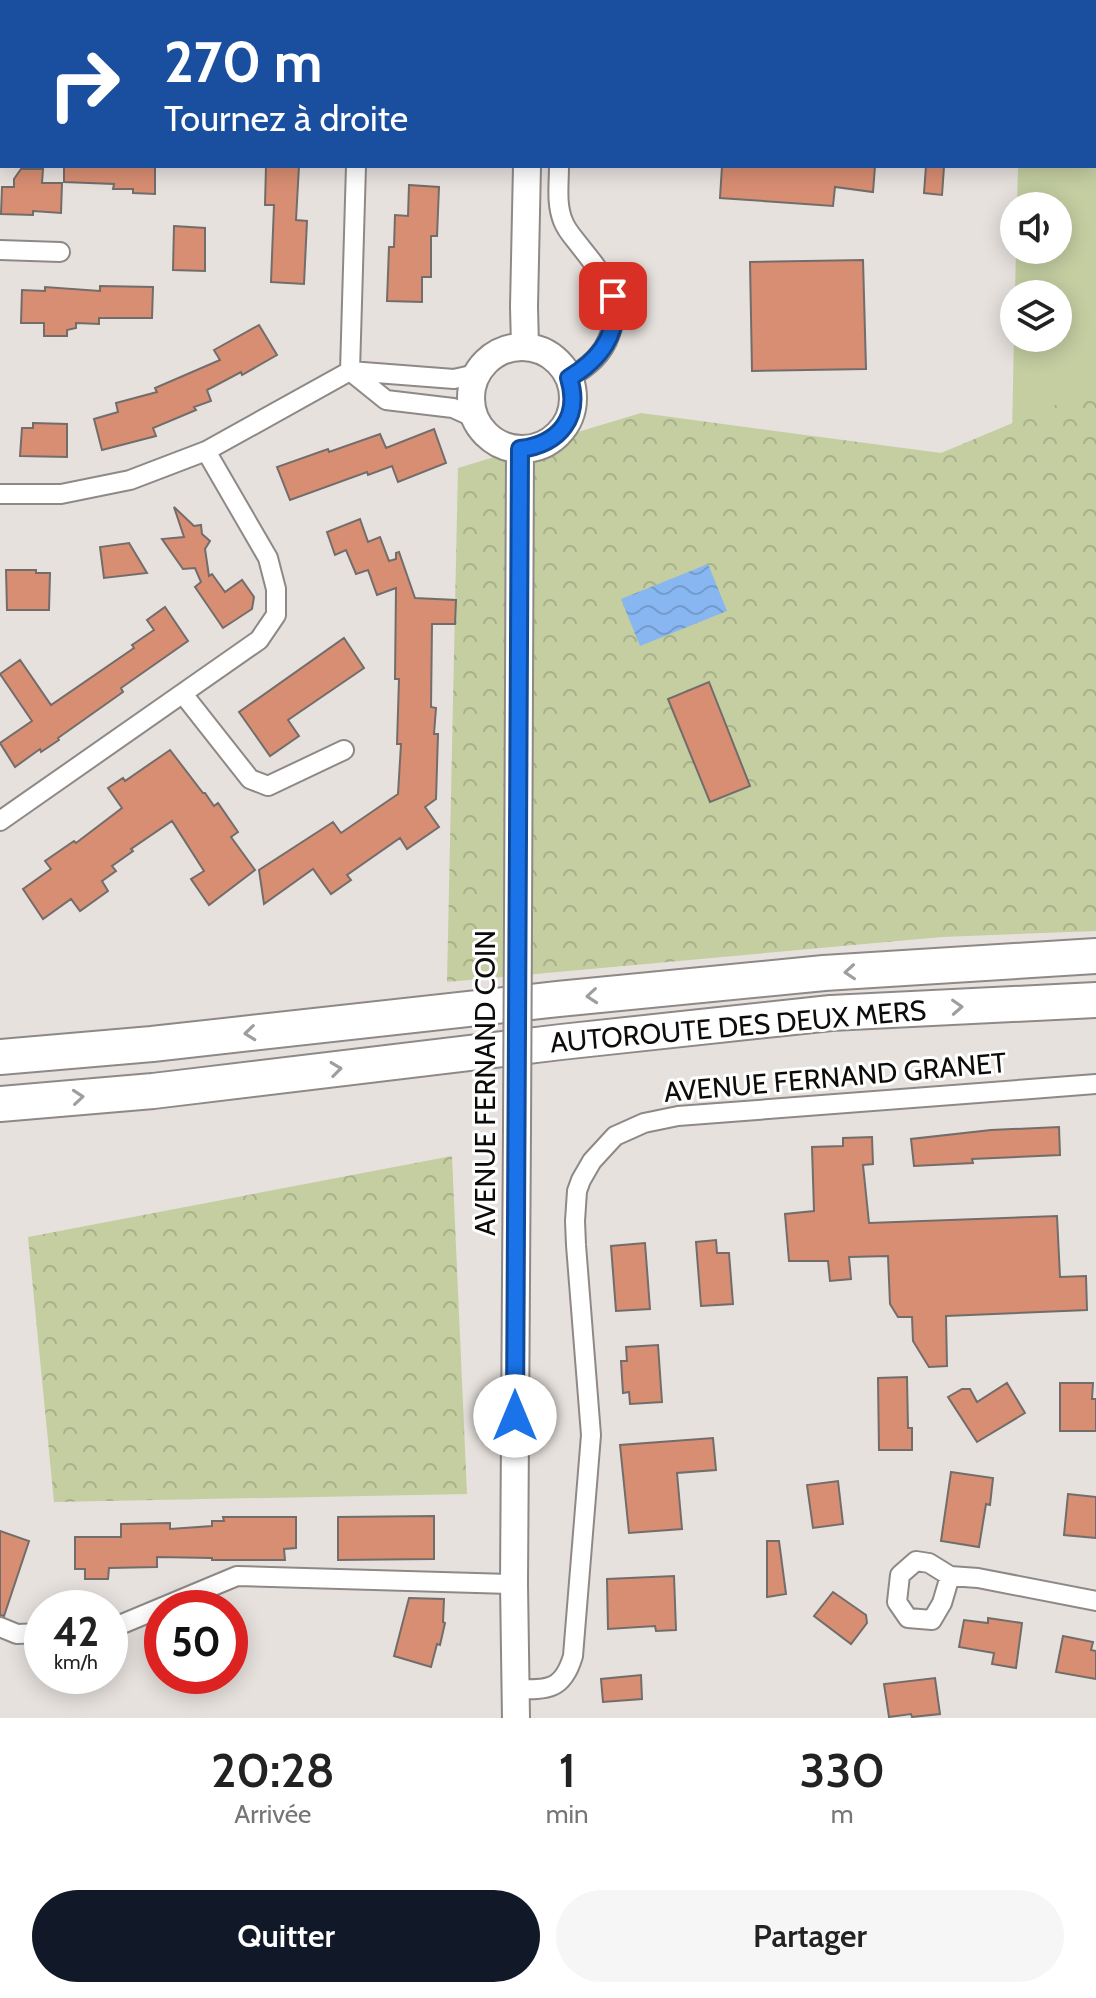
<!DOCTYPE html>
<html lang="fr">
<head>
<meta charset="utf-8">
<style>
	:root { --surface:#fff; --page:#f6f6f6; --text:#222; --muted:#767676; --accent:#111827 }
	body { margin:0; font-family:Cabin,sans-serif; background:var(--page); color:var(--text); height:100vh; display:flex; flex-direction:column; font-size:30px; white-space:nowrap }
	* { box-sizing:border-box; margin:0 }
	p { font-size:26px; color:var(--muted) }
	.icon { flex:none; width:44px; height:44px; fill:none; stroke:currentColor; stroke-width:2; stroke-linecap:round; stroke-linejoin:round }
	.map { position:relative; height:1718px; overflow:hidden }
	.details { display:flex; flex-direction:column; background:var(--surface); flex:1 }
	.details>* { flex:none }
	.top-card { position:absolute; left:0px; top:0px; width:1096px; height:168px; box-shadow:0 4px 20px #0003; background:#1a4fa0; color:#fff; overflow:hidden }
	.buttons { position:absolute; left:1000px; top:192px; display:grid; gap:16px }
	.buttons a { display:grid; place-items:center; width:72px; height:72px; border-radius:50%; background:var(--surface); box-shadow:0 4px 20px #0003; font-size:40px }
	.speed { position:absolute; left:24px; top:1590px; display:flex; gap:16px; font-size:40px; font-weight:700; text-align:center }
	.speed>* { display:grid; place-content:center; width:104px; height:104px; border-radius:50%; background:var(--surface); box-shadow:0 4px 20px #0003; line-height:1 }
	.speed small { font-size:20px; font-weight:400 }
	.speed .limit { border:12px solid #d22; background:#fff; color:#111 }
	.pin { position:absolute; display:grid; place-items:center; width:68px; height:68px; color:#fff; margin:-34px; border-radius:16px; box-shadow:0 4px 12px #0006 }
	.me { position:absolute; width:88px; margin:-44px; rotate:0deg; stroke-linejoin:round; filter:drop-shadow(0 0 6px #0008) }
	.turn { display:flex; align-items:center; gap:28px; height:168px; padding:0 32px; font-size:36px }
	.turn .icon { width:104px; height:104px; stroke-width:2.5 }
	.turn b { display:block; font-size:56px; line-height:68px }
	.eta { display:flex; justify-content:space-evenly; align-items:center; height:136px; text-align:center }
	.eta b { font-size:48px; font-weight:600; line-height:56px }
	.button { display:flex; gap:16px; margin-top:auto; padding:16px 32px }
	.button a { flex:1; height:92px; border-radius:48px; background:var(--accent); color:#fff; font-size:32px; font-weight:600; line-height:92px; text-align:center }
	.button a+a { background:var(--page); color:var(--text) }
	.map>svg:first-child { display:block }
	.green { fill:#c4cea1 }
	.forest { fill:url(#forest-crowns) }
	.water { fill:url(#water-waves) }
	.building { fill:#d88e72; stroke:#726d6b; stroke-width:2 }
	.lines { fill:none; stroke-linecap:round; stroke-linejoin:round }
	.street-casing { stroke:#8e8986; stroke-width:22 }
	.secondary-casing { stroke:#8e8986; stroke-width:30 }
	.highway-casing { stroke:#8e8986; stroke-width:38 }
	.street { stroke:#fff; stroke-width:18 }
	.secondary { stroke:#fff; stroke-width:26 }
	.highway { stroke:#fff; stroke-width:34 }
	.secondary-bridge-casing { stroke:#8e8986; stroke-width:30; stroke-linecap:butt }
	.secondary-bridge { stroke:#fff; stroke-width:26 }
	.oneway { stroke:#9e9e9d }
	.route-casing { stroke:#114b97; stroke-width:20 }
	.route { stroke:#1a73e8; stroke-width:14 }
	.labels { text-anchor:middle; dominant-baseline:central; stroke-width:6; stroke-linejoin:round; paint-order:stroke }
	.street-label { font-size:28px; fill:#0d0c0a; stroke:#fff }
</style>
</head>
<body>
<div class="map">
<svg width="1096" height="1718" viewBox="0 0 1096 1718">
	<defs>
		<pattern id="forest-crowns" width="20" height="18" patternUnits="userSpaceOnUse" patternTransform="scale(2)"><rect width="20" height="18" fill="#c4cea1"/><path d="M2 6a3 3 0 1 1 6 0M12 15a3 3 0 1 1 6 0" fill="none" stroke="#a7b089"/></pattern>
		<pattern id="water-waves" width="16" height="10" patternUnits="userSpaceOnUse" patternTransform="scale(2)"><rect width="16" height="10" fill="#87b6f1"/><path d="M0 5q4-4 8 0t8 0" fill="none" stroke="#739bcd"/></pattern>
	</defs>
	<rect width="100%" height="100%" fill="#e6e1dd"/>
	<!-- green -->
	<path class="green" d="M1096,129V421L1012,438L1014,332V338H1058V294H1015L1016,250H1058V206H1017L1018,166H1094V130Z"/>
	<!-- forest -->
	<path class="forest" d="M1096,388V931L942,937L447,982L458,468L641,413L941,453Z
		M452,1156L467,1494L54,1502L28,1237Z"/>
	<!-- water -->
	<path class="water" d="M708,564L727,611L640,646L621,599Z"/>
	<!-- building -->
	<path class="building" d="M64,166H155V194L133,193V189H113L114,184L64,182Z
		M266,166H299L296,220L307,221L304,284L271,282L274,205H265Z
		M722,166H875L873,192L835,187L833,206L720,198Z
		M926,166L944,167L942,195L924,193Z
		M21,169H43L42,183H62L61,213L33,211V215L1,214L2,187H14V179Z
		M409,185L439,187L437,236H431V277H422V302L387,301L389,247H394L395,215L408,216Z
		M174,226L205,228V271L173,270Z
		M863,260L866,369L752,371L750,262Z
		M100,286L153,287L152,318H99V324L76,323V328L67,330V336H44V323H21L22,290L45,291V287L100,291Z
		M259,325L277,355L242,375L241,372L207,390L211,401L194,407L196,410L153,428L156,436L102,450L94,419L118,412L116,403L157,392L155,388L220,360L214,350Z
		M33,423L67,424V457L20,456L22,428H33Z
		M434,429L446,463L398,482L392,466L368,475L367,472L290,500L277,467L328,449L329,452L380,434L386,448Z
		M174,507L194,526L201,525L202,534L210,541L205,549L209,576L212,574L225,592L242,580L254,597L252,609L223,628L195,587L201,582L195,568L183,569L162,539L184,537Z
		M360,519L368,542L380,537L389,561L396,559V553L399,552L415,598L456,600L455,624H432L431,707L436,708L434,734H438L436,799L425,807L439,827L407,849L400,838L347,875L351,880L331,894L313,869L264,904L259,870L333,822L341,833L398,794L401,744H397L399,679H395L396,588L377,595L368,570L356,574L346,550L335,555L327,532Z
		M129,543L147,573L104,578L100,547Z
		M6,570H36V573H50L49,610H7Z
		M165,607L188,641L121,688L123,692L58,738L59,740L41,752L40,749L15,767L0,743L32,721L0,674L20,660L51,705L134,648L132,645L154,630L147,620Z
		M344,638L364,668L288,720L299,736L270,756L239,712Z
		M709,682L750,786L710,802L668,699Z
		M170,750L203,793H205L214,806L218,803L238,832L231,837L255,870L209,905L191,879L204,871L172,821L131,849L133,851L112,866L116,871L102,881L108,891L80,911L71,899L43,919L23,889L51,869L45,861L74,841L76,843L122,808L108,788L123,778L125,781Z
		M1059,1127L1060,1155L972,1159L973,1163L914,1166L911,1139L991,1130Z
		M872,1137L873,1164L863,1165L869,1223L1057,1216L1060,1277L1086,1276L1087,1310L946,1316L947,1366L929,1367L913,1341L912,1317H898L890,1304L888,1256L849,1257L851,1279L830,1281L828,1261H789L785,1214L814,1211L812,1147L843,1146V1138Z
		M716,1240L717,1253H729L733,1304L701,1306L696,1242Z
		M645,1243L650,1309L616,1311L611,1246Z
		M658,1345L662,1402L630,1404L629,1392L623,1393L621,1361H627L626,1347Z
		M907,1377L908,1428H912V1450H879L878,1378Z
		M1007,1383L1025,1413L977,1442L948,1397L962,1389H970L977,1402Z
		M1060,1383H1093L1092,1399H1096V1431H1060Z
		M713,1438L716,1470L677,1473L682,1529L629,1533L620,1445Z
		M951,1472L993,1478L990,1505L986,1504L979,1547L941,1541Z
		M838,1481L843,1524L813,1528L807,1485Z
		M1068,1494L1096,1497V1538L1064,1535Z
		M434,1516V1559L338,1560V1517Z
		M223,1517H296V1548L284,1549L285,1560H212V1558L157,1557V1567L109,1568L108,1579H85V1569H75V1537H121V1524L170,1523V1529L212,1526V1521H224Z
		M0,1531L29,1541L4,1616L0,1615Z
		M767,1541H779L786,1594L767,1597Z
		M674,1576L676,1630L656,1631L655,1626L608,1629L607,1579Z
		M833,1592L866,1615L867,1623L851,1644L814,1616Z
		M409,1598L444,1599L443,1622L445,1623L440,1645L437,1644L431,1667L394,1656Z
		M988,1618L1022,1623L1016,1668L992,1664L994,1653L959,1647L964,1620L988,1623Z
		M1063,1636L1093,1642L1091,1650L1096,1651V1679L1056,1672Z
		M641,1675L642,1699L603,1702L601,1679Z
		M935,1678L940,1714L912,1717L911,1714L889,1717L884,1684Z"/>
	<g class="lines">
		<defs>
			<path id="street" d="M50,0L56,2
				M566,2V0
				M559,166C559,184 556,204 563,221C566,229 571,235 576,241C598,269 624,296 610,334C603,355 588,367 569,378
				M0,250L60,252
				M350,371L356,166
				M350,371L386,400L453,408L475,418
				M0,494H61L130,480L206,451L350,371L454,379L476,374
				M183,694L250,779L268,786L344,750
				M0,821L259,640L276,615V589L268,558L206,451
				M950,1576L942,1603L932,1620L908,1618L897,1602L900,1575L916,1561L929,1563L950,1576L978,1578L1096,1601
				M0,1627L17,1634L42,1633
				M110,1629L237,1576L514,1584
				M516,1689C548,1690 563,1690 573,1656L591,1435L576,1245L575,1221L577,1191L581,1180L592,1161L615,1136L644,1123L678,1116L1096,1084"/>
			<path id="secondary" d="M531,2V0
				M525,346L524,307L527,166
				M471 398a51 51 0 1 1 102 0a51 51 0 1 1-102 0Z
				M518,921L520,449
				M516,1718L514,1584L517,1129"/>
			<path id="highway" d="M0,1057L152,1044L558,999L824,973L1096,956
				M0,1104L153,1091L561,1042L831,1013L1096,1000"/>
		</defs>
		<!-- street casing -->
		<use href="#street" class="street-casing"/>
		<!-- secondary casing -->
		<use href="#secondary" class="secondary-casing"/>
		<!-- highway casing -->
		<use href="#highway" class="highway-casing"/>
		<!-- street -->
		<use href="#street" class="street"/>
		<!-- secondary -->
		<use href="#secondary" class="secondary"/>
		<!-- highway -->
		<use href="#highway" class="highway"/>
		<defs>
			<path id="secondary-bridge" d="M517,1129L518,921"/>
		</defs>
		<!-- secondary-bridge casing -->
		<use href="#secondary-bridge" class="secondary-bridge-casing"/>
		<!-- secondary-bridge -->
		<use href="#secondary-bridge" class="secondary-bridge"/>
	</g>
	<!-- one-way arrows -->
	<defs><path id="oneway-chevron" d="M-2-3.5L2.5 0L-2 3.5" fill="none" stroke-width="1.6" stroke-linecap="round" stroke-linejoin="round" transform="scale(2)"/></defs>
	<g class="oneway">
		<use href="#oneway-chevron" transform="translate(850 972) rotate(176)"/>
		<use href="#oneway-chevron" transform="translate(592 996) rotate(175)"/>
		<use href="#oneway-chevron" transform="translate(957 1007) rotate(-3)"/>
		<use href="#oneway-chevron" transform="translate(250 1033) rotate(174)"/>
		<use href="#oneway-chevron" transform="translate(336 1069) rotate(-7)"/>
		<use href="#oneway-chevron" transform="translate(78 1097) rotate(-5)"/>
	</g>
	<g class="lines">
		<defs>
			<path id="route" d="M515,1416L520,449C560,444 581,417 569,378C599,360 621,333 613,296"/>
		</defs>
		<!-- route casing -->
		<use href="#route" class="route-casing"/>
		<!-- route -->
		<use href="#route" class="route"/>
	</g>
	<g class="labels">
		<!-- street labels -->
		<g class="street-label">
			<text transform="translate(738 1026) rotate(-5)">AUTOROUTE DES DEUX MERS</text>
			<text transform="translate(835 1077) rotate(-5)">AVENUE FERNAND GRANET</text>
			<text transform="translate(485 1083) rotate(-90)">AVENUE FERNAND COIN</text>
		</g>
	</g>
</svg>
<div class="buttons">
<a><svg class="icon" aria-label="sound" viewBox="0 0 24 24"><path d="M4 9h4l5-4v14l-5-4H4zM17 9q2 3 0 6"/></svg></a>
<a><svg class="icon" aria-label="layers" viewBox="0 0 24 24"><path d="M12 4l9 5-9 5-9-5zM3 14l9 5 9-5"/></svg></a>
</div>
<div class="speed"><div>42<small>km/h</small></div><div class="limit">50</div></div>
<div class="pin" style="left:613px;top:296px;background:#d93025"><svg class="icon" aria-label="arrive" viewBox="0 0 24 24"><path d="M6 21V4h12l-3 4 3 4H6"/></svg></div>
<svg class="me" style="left:515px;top:1416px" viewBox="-20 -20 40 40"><circle r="19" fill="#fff"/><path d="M0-13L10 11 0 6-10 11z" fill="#1a73e8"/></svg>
<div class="top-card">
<div class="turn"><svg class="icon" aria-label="right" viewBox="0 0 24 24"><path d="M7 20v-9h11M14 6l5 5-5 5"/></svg><div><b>270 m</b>Tournez à droite</div></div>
</div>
</div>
<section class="details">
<div class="eta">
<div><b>20:28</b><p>Arrivée</p></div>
<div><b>1</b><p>min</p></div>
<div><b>330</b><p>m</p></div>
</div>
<div class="button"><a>Quitter</a><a>Partager</a></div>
</section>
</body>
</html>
